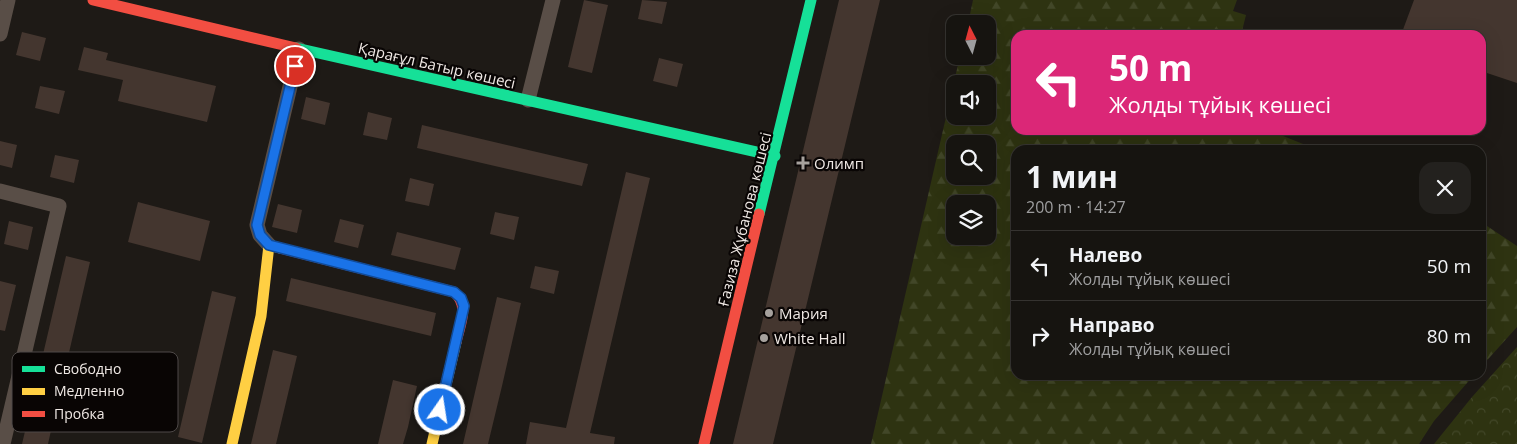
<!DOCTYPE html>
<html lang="ru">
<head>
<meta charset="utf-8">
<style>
	:root { --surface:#161410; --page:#23211e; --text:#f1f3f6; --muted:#9e9e9f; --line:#353330 }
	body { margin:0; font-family:"Open Sans",sans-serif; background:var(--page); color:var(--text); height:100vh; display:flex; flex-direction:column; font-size:19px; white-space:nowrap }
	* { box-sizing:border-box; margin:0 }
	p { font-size:16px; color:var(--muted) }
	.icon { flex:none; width:28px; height:28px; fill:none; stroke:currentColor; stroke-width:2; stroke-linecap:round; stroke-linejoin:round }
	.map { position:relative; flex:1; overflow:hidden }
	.panel { position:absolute; left:1011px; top:145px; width:475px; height:235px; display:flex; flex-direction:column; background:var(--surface); border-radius:15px; box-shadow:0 5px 20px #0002,0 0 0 1px var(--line) }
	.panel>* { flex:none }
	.banner { position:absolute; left:1011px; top:30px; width:475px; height:105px; border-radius:15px; box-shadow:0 5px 20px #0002,0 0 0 1px var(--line); background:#db2777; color:#fff; overflow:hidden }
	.needle { width:32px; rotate:354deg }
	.buttons { position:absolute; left:946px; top:15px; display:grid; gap:10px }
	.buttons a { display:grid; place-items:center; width:50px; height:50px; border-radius:10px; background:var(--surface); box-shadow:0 5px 20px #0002,0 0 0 1px var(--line); font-size:25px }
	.pin { position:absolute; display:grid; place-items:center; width:42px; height:42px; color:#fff; margin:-21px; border:2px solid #fff; border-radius:50%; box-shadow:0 1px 5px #0007 }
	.me { position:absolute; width:55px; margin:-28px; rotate:13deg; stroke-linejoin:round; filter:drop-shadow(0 0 4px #0008) }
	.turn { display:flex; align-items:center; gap:18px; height:105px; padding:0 15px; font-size:22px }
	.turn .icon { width:65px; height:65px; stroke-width:2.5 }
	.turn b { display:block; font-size:35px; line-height:42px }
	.round { display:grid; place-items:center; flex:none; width:52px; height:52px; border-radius:15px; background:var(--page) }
	.summary { display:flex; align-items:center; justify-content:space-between; height:85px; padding:0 15px }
	h1 { font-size:30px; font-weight:700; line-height:38px }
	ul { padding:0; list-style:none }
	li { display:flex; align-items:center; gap:15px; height:70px; padding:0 15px; border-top:1px solid var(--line) }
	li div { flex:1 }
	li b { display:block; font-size:19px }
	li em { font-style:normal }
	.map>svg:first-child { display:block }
	.forest { fill:url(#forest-firs); fill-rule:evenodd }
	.park { fill:url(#park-crowns) }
	.building { fill:#44362f }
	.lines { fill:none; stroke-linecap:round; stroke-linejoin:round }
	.street { stroke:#594e47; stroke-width:15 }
	.fast { stroke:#16e098; stroke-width:11 }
	.slow { stroke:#ffcf43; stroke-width:11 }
	.jam { stroke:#f24e42; stroke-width:11 }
	.route-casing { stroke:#114b97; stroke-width:12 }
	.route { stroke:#1a73e8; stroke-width:9 }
	.poi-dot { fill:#a6a19d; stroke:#090504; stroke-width:2 }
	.labels { text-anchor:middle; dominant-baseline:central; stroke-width:4.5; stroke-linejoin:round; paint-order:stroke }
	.street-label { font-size:15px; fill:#f0e9e5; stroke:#090504 }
	.poi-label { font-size:15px; fill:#f0e9e5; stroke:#090504; text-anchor:start }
	.key { fill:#090504; stroke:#4e4948; stroke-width:1 }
	.key-label { font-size:14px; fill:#f0e9e5 }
</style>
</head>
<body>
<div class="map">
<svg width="1517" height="444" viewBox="0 0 1517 444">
	<defs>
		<pattern id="forest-firs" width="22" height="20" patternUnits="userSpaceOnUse" patternTransform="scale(1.25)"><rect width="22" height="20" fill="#2e3311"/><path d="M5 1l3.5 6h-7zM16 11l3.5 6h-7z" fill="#424728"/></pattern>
		<pattern id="park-crowns" width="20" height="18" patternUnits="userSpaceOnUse" patternTransform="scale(1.25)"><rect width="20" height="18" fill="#2e3311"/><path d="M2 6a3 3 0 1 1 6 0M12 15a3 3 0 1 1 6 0" fill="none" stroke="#424728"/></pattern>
	</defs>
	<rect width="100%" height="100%" fill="#1e1a16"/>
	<!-- forest -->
	<path class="forest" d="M973,0H1237L1233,11L1246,15L1241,35H1016V130H1268L1318,150H1016V375H1474L1434,421L1419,444H871L960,56H988V24H968ZM955,84H988V116H955ZM955,144H988V176H955ZM955,204H988V236H955Z
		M1481,222L1517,246V327L1481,367Z"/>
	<!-- park -->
	<path class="park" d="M1517,347V444H1434L1472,397Z"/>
	<!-- building -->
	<path class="building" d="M584,0L608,5L592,73L568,67Z
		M642,0L667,2L662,24L638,19Z
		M839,0H880L773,444H733Z
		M1414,0H1517V83L1481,71V35H1401Z
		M22,32L46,38L40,61L16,55Z
		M84,47L108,53L106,60L216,86L207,122L118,101L123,80L78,70Z
		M659,58L683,64L677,87L653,81Z
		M40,86L65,91L59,114L35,108Z
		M306,97L330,103L325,125L301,119Z
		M368,112L392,118L387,140L363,135Z
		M422,125L588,164L582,186L417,148Z
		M0,141L17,145L12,168L0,165Z
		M55,155L79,160L74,183L50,177Z
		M626,172L650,178L590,433L615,437L614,444H526L530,422L566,428Z
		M410,178L434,184L429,206L405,201Z
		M138,202L210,221L200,261L128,242Z
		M278,204L302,210L297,233L272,227Z
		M495,212L519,217L514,240L490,234Z
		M340,219L364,225L358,248L334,242Z
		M9,221L33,227L28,250L4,244Z
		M397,232L461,248L455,270L391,255Z
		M66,256L90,262L52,426L48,444H22Z
		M535,266L559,271L554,294L530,288Z
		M291,278L436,313L431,336L286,301Z
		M0,281L16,285L5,331L0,330Z
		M212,291L236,297L202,443L178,437Z
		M497,297L521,303L502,386L488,444H463Z
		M273,350L297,356L287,398L276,444H251Z
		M393,380L417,386L408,427L403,444H378Z"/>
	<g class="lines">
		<!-- street -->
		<path class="street" d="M0,34L8,0
			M528,100L553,0
			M0,191L59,206L3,444
			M269,245L260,235L257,225L299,49"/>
		<!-- fast -->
		<path class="fast" d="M296,48L775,156
			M759,214L811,0"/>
		<!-- slow -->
		<path class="slow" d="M232,444L261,316L269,245L280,248
			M432,444L456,342"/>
		<!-- jam -->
		<path class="jam" d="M93,0L296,48
			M280,248L454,292C470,305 460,324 456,342
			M704,444L759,214"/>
	</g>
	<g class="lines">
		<defs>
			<path id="route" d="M295,66L257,225L260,235L269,245L454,292L461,298L464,306L440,410"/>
		</defs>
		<!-- route casing -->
		<use href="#route" class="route-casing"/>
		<!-- route -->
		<use href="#route" class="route"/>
	</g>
	<!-- markers -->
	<g class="poi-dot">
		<path d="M800.5 155.5h5v5h5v5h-5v5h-5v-5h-5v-5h5z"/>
		<circle cx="769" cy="313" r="5"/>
		<circle cx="764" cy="338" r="5"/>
	</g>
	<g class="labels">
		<!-- street labels -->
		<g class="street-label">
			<text transform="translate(437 65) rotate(13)">Қарағұл Батыр көшесі</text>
			<text transform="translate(744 219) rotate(-76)">Ғазиза Жұбанова көшесі</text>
		</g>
		<!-- poi labels -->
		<g class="poi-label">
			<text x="814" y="163">Олимп</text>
			<text x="779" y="313">Мария</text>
			<text x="774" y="338">White Hall</text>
		</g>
	</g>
	<!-- legend -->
	<rect x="12" y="352" width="166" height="80" rx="8" class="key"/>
	<rect x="22" y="366" width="23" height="6" fill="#16e098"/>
	<rect x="22" y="388" width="23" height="7" fill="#ffcf43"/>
	<rect x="22" y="411" width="23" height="6" fill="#f24e42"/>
	<g class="key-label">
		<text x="54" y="374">Свободно</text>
		<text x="54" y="396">Медленно</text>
		<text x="54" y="419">Пробка</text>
	</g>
</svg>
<div class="buttons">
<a><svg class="needle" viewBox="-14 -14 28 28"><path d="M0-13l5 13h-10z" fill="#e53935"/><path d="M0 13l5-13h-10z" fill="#9e9e9f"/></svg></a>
<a><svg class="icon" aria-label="sound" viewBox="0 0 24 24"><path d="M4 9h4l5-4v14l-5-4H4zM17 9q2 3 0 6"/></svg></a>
<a><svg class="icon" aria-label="search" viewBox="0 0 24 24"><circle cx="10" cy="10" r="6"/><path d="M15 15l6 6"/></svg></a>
<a><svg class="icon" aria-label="layers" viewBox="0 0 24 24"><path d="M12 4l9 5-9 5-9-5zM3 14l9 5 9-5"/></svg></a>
</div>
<div class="pin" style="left:295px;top:66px;background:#d93025"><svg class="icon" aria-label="arrive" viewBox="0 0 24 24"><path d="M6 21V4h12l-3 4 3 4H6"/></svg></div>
<svg class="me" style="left:440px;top:410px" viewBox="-20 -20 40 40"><circle r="17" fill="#1a73e8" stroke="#fff" stroke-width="3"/><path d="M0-11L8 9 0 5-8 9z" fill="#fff"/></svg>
<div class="banner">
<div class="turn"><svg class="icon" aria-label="left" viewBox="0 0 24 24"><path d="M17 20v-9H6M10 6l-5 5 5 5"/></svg><div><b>50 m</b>Жолды тұйық көшесі</div></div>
</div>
<section class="panel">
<div class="summary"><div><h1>1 мин</h1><p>200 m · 14:27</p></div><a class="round"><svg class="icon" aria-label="close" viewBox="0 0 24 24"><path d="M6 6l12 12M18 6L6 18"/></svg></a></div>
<ul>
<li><svg class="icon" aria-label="left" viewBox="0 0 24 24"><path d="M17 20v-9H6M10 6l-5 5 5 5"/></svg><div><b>Налево</b><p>Жолды тұйық көшесі</p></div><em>50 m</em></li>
<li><svg class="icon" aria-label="right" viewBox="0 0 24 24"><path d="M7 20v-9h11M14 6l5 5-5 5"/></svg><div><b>Направо</b><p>Жолды тұйық көшесі</p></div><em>80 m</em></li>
</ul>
</section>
</div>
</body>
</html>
